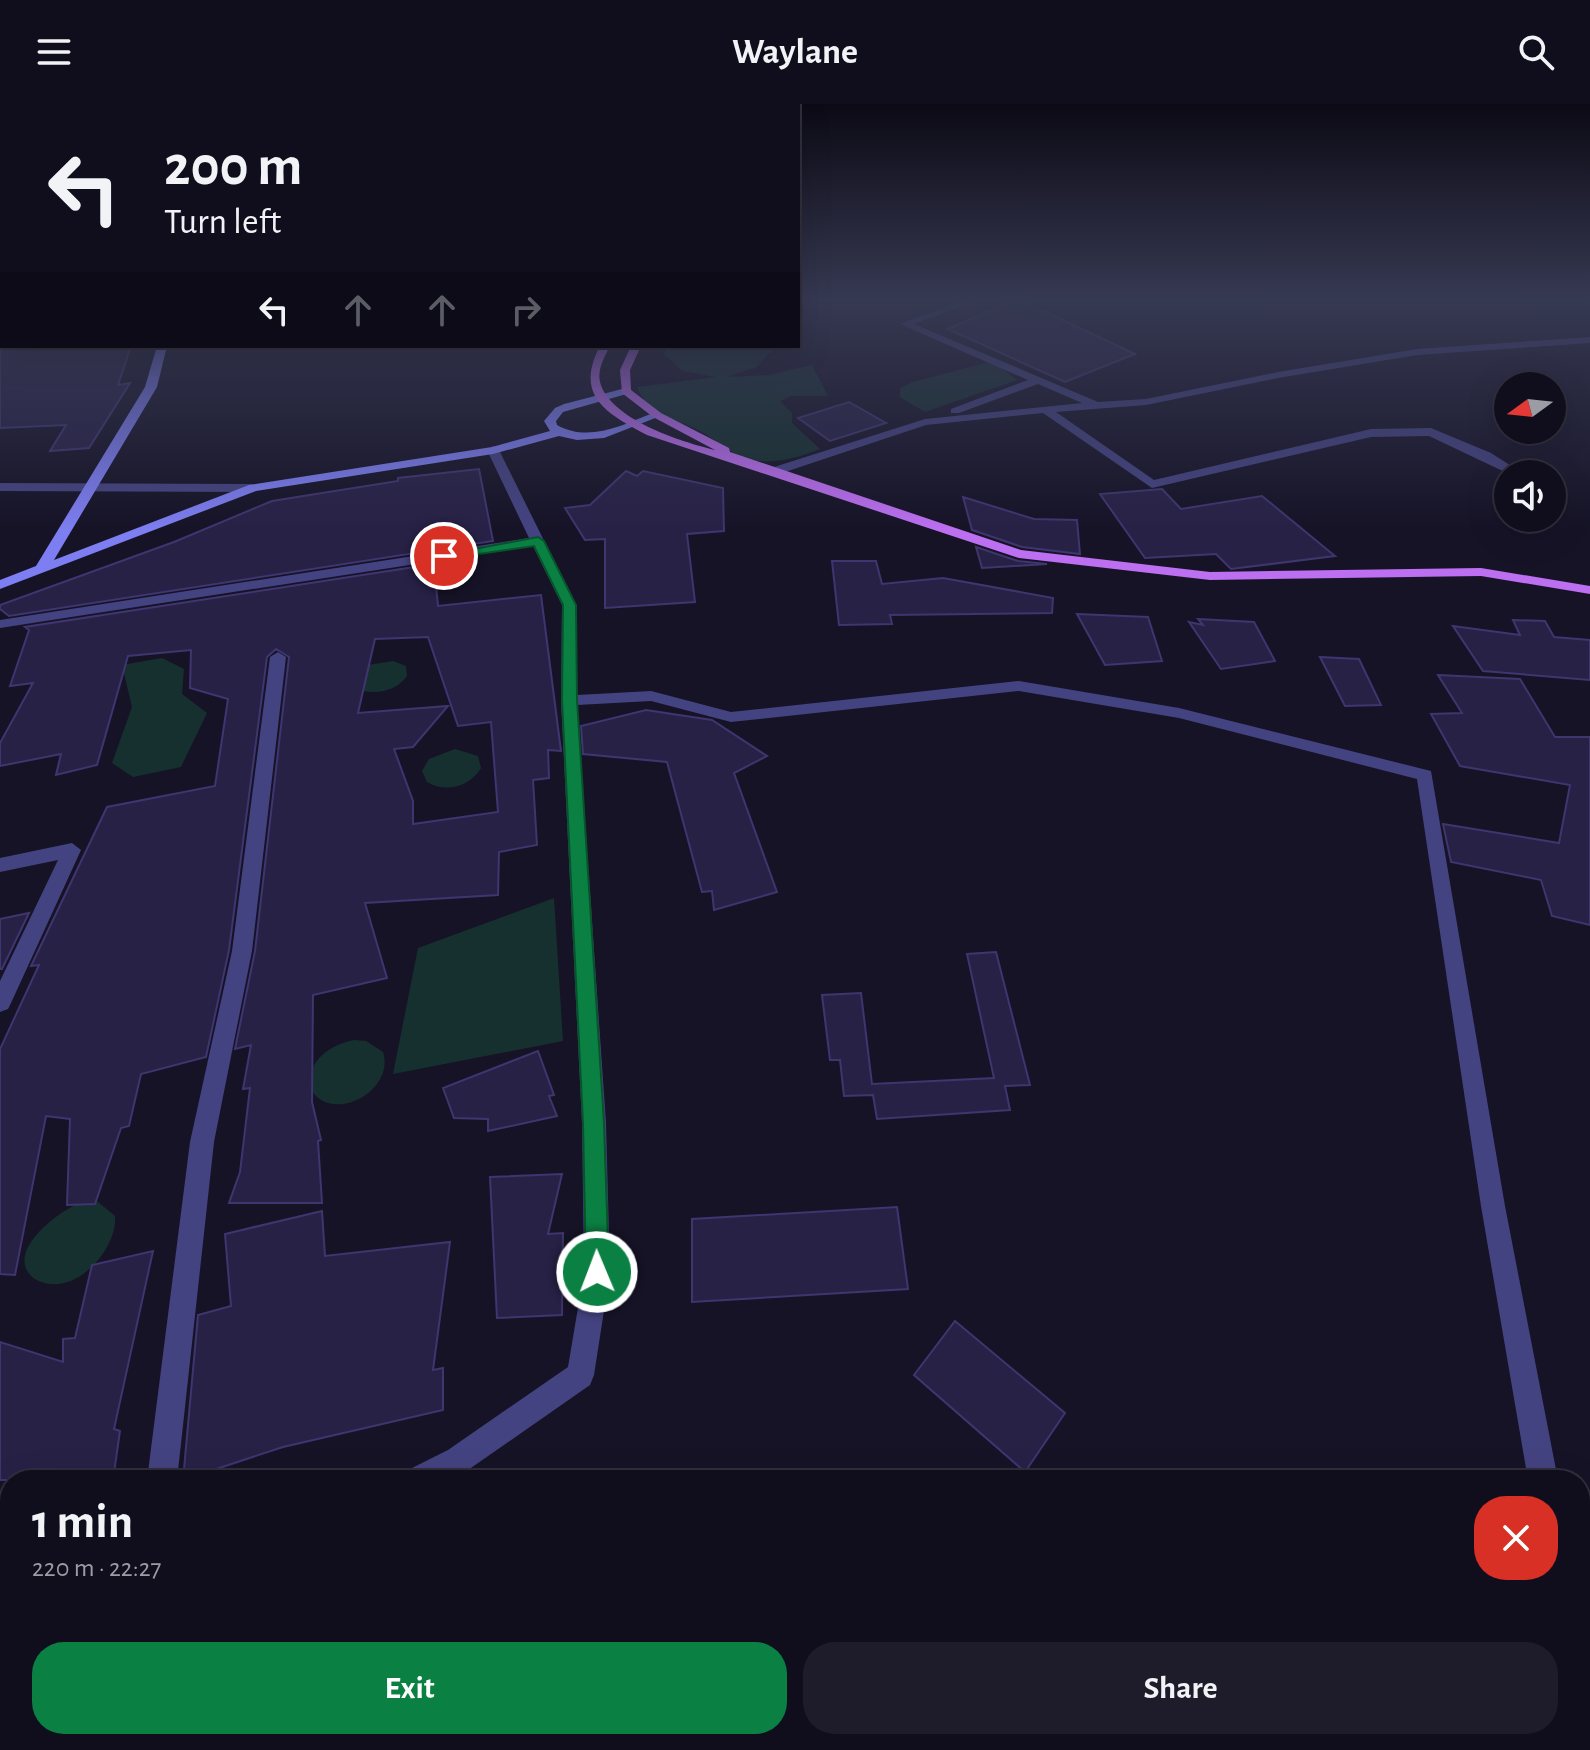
<!DOCTYPE html>
<html lang="en">
<head>
<meta charset="utf-8">
<style>
	:root { --surface:#100e1d; --page:#1e1c2a; --text:#f1f3f6; --muted:#9c9ca4; --line:#302e3b; --accent:#0b8043 }
	body { margin:0; font-family:"Alegreya Sans",sans-serif; background:var(--page); color:var(--text); height:100vh; display:flex; flex-direction:column; font-size:30px; white-space:nowrap }
	* { box-sizing:border-box; margin:0 }
	p { font-size:26px; color:var(--muted) }
	.icon { flex:none; width:44px; height:44px; fill:none; stroke:currentColor; stroke-width:2; stroke-linecap:round; stroke-linejoin:round }
	.map { position:relative; flex:1; overflow:hidden }
	.side { position:absolute; left:0px; top:1366px; width:1590px; height:280px; display:flex; flex-direction:column; background:var(--surface); border-radius:32px 32px 0 0; box-shadow:0 8px 32px #0002,0 0 0 2px var(--line) }
	.side>* { flex:none }
	.guide { position:absolute; left:0px; top:0px; width:800px; height:244px; box-shadow:0 8px 32px #0002,0 0 0 2px var(--line); background:#100e1d; color:var(--text); overflow:hidden }
	.needle { width:52px; rotate:255deg }
	.buttons { position:absolute; left:1494px; top:268px; display:grid; gap:16px }
	.buttons a { display:grid; place-items:center; width:72px; height:72px; border-radius:50%; background:var(--surface); box-shadow:0 8px 32px #0002,0 0 0 2px var(--line); font-size:40px }
	.pin { position:absolute; display:grid; place-items:center; width:68px; height:68px; color:#fff; margin:-34px; border:4px solid #fff; border-radius:50%; box-shadow:0 2px 8px #0007 }
	.me { position:absolute; width:88px; margin:-44px; rotate:359deg; stroke-linejoin:round; filter:drop-shadow(0 0 6px #0008) }
	.turn { display:flex; align-items:center; gap:28px; height:168px; padding:0 32px; font-size:36px }
	.turn .icon { width:104px; height:104px; stroke-width:2.5 }
	.turn b { display:block; font-size:56px; line-height:68px }
	.lanes { display:flex; align-items:center; height:76px; padding:0 32px; background:#0003; justify-content:center; gap:40px; direction:ltr }
	.lanes .off { opacity:.35 }
	.round { display:grid; place-items:center; flex:none; width:84px; height:84px; border-radius:32px; background:var(--page) }
	.headline { display:flex; align-items:center; justify-content:space-between; height:136px; padding:0 32px }
	h1 { font-size:48px; font-weight:700; line-height:60px }
	.primary-button { display:flex; gap:16px; margin-top:auto; padding:16px 32px }
	.primary-button a { flex:1; height:92px; border-radius:32px; background:var(--accent); color:#fff; font-size:32px; font-weight:700; line-height:92px; text-align:center }
	.primary-button a+a { background:var(--page); color:var(--text) }
	header { display:flex; justify-content:space-between; align-items:center; height:104px; padding:0 32px; background:var(--surface); font-size:36px; font-weight:700 }
	.map>svg:first-child { display:block }
	.green { fill:#16302f }
	.building { fill:#272146; stroke:#3f356f; stroke-width:2; fill-rule:evenodd }
	.lines { fill:none; stroke-linecap:round; stroke-linejoin:round }
	.street { fill:#444381; fill-rule:evenodd }
	.secondary { fill:#7d7ef1; fill-rule:evenodd }
	.primary { fill:#bc6ff0; fill-rule:evenodd }
	.route { fill:#0b8043; stroke:#07532c; stroke-width:2 }
</style>
</head>
<body>
<header><svg class="icon" aria-label="menu" viewBox="0 0 24 24"><path d="M4 6h16M4 12h16M4 18h16"/></svg>Waylane<svg class="icon" aria-label="search" viewBox="0 0 24 24"><circle cx="10" cy="10" r="6"/><path d="M15 15l6 6"/></svg></header>
<div class="map">
<svg width="1590" height="1646" viewBox="0 0 1590 1646">
	<rect width="100%" height="100%" fill="#161327"/>
	<!-- green -->
	<path class="green" d="M668,242L772,246L757,263L726,273L769,271L812,261L828,292H792L780,297L792,309V319L820,345C798,354 767,363 742,353C725,346 711,331 694,324C670,313 648,311 637,283L716,273L682,267L664,250Z
		M993,257L1017,276L925,308L900,293V284L913,278Z
		M162,554L184,565L182,590L207,609L181,663L133,673L112,659L132,603L122,561Z
		M393,557L406,562L407,572C397,586 380,590 363,587L368,561Z
		M455,645L478,652L481,664C470,683 445,689 427,678L422,667L429,655Z
		M554,794L563,937L393,970L418,844Z
		M354,936L366,937L383,948C396,988 328,1023 309,982C309,955 330,941 354,936Z
		M85,1097L98,1098L115,1112C118,1146 72,1197 35,1175C0,1150 61,1104 85,1097Z"/>
	<!-- building -->
	<path class="building" d="M1014,196H1020L1135,250L1065,278L948,225Z
		M42,242H131L118,281L130,279L89,344L50,347L66,321L0,324V245Z
		M849,298L886,319L830,337L798,314Z
		M479,365L493,437L9,512L0,505V501L174,438L272,397L398,377V374Z
		M626,367L637,372L643,367L723,384L724,427L687,430L695,498L605,504V435L585,436L565,404L590,401Z
		M1162,385L1181,405L1262,392L1335,452L1231,465L1216,450L1145,454L1100,390Z
		M963,393L1034,415L1077,416L1080,450L1022,443L972,426Z
		M976,443L1018,457L1047,460L982,464Z
		M832,457H876L882,480L943,474L1053,494L1052,509L890,511L892,520L839,521Z
		M434,460L438,502L541,491L561,647L548,646L549,674L533,676L537,741L499,748L498,791L365,799L387,874L313,891L312,998L321,1036L318,1037L322,1099H229L240,1068L250,984L243,985L251,941L235,945L255,847L289,553L276,545L267,553L229,846L206,953L141,970L129,1022L121,1024L95,1100L67,1101L70,1015L46,1012L15,1171L0,1170V945L39,861L31,862L107,703L215,682L228,595L190,584L191,546L128,552L97,661L56,671L61,650L0,662V639L33,579L10,582L29,526L25,523ZM428,533L458,622L491,618L498,708L413,720V697L394,645L413,643L448,602L358,609L375,535Z
		M1077,510L1148,513L1162,557L1105,561Z
		M1198,515L1254,518L1275,557L1221,565L1189,518L1203,521Z
		M1513,516L1545,517L1554,533L1590,536V576L1483,567L1453,522L1520,531Z
		M1320,553L1359,555L1381,601L1345,602Z
		M1438,571L1520,575L1555,633H1590V821L1552,812L1541,776L1451,758L1443,720L1559,739L1570,681L1460,662L1431,610L1462,609Z
		M646,606L712,616L767,652L734,669L777,788L714,806L712,787L702,788L667,658L583,650L581,622Z
		M29,809L2,865H0V815Z
		M996,848L1030,981L1005,982L1010,1006L877,1015L873,991L844,992L840,956H830L822,891L861,889L872,980L994,974L967,850Z
		M538,947L554,991L549,992L557,1012L488,1027V1015L454,1014L443,984Z
		M562,1070L548,1130L563,1129L562,1211L497,1214L490,1073Z
		M897,1103L908,1185L692,1198V1115Z
		M322,1107L325,1152L450,1138L433,1266L443,1264V1306L283,1343L183,1376L198,1211L231,1202L225,1130Z
		M153,1147L114,1325L120,1327L113,1376H0V1238L63,1258V1235L75,1234L92,1161Z
		M955,1217L1065,1309L1025,1368L914,1271Z"/>
	<g class="lines">
		<!-- street -->
		<path class="street" d="M965,196H979L914,220L1098,298L1146,295L1278,268L1417,245L1590,233V239L1417,251L1278,274L1146,301L1056,308L1154,376L1371,325L1431,324L1491,349L1524,370H1509L1429,332L1371,333L1152,384L1043,309L926,321L779,370H771V364L925,315L1082,299L1038,280L959,309H951V305L1028,276L900,220Z
			M493,342L499,346L576,501L577,591L651,587L731,608L1019,577L1179,604L1431,667L1505,1102L1558,1376H1528L1481,1102L1417,675L1179,614L1019,587L731,618L651,597L577,601L606,1019L610,1168L594,1271L590,1281L468,1366L449,1376H403L408,1366L448,1346L568,1263L584,1168L582,1019L561,596L562,501L533,442L0,524V516L529,434L487,346Z
			M0,379L253,380L259,384L253,388L0,387Z
			M278,548L286,553L252,847L214,1038L177,1376H147L190,1038L232,847L270,553Z
			M72,739L81,746L11,899L8,905L0,908V877L58,756L0,768V754Z
			M1580,1563L1590,1567V1646H1578L1574,1636H1580Z
			M184,1636H227L230,1642L228,1646H180Z"/>
		<!-- secondary -->
		<path class="secondary" d="M157,242H167L157,283L54,456L249,381L492,343L550,327L544,317L555,304L564,300L626,284L632,287L630,289L563,308L556,317L557,321C589,339 622,321 653,309L663,311L604,334L577,336L559,332L493,350L256,387L0,485V476L36,462L145,283Z"/>
		<!-- primary -->
		<path class="primary" d="M600,242H610C605,252 597,265 600,278C609,315 682,338 715,346L653,313L622,289L620,266L631,242H641L630,266L631,286L661,309L729,344L730,348L1021,446L1210,468L1481,464L1590,482V490L1481,472L1210,476L1019,454L647,331C606,309 574,292 600,242Z"/>
	</g>
	<!-- sky -->
	<linearGradient id="sky" x2="0" y2="1"><stop stop-color="#0c0a15"/><stop offset="0.46" stop-color="#363952"/><stop offset="1" stop-color="#363952" stop-opacity="0"/></linearGradient>
	<rect width="1590" height="426" fill="url(#sky)"/>
	<!-- route -->
	<path class="route" d="M538,433L544,437L576,501L577,596L604,1019L609,1168L606,1177L597,1180L589,1177L586,1168L583,1019L562,596L563,501L534,442L444,455L438,452Z"/>
</svg>
<div class="buttons">
<a><svg class="needle" viewBox="-14 -14 28 28"><path d="M0-13l5 13h-10z" fill="#e53935"/><path d="M0 13l5-13h-10z" fill="#9c9ca4"/></svg></a>
<a><svg class="icon" aria-label="sound" viewBox="0 0 24 24"><path d="M4 9h4l5-4v14l-5-4H4zM17 9q2 3 0 6"/></svg></a>
</div>
<div class="pin" style="left:444px;top:452px;background:#d93025"><svg class="icon" aria-label="arrive" viewBox="0 0 24 24"><path d="M6 21V4h12l-3 4 3 4H6"/></svg></div>
<svg class="me" style="left:597px;top:1168px" viewBox="-20 -20 40 40"><circle r="17" fill="#0b8043" stroke="#fff" stroke-width="3"/><path d="M0-11L8 9 0 5-8 9z" fill="#fff"/></svg>
<div class="guide">
<div class="turn"><svg class="icon" aria-label="left" viewBox="0 0 24 24"><path d="M17 20v-9H6M10 6l-5 5 5 5"/></svg><div><b>200 m</b>Turn left</div></div>
<div class="lanes"><svg class="icon" aria-label="left" viewBox="0 0 24 24"><path d="M17 20v-9H6M10 6l-5 5 5 5"/></svg><svg class="icon off" aria-label="ahead" viewBox="0 0 24 24"><path d="M12 20V5M6 11l6-6 6 6"/></svg><svg class="icon off" aria-label="ahead" viewBox="0 0 24 24"><path d="M12 20V5M6 11l6-6 6 6"/></svg><svg class="icon off" aria-label="right" viewBox="0 0 24 24"><path d="M7 20v-9h11M14 6l5 5-5 5"/></svg></div>
</div>
<section class="side">
<div class="headline"><div><h1>1 min</h1><p>220 m · 22:27</p></div><a class="round" style="background:#d93025;color:#fff"><svg class="icon" aria-label="close" viewBox="0 0 24 24"><path d="M6 6l12 12M18 6L6 18"/></svg></a></div>
<div class="primary-button"><a>Exit</a><a>Share</a></div>
</section>
</div>
</body>
</html>
